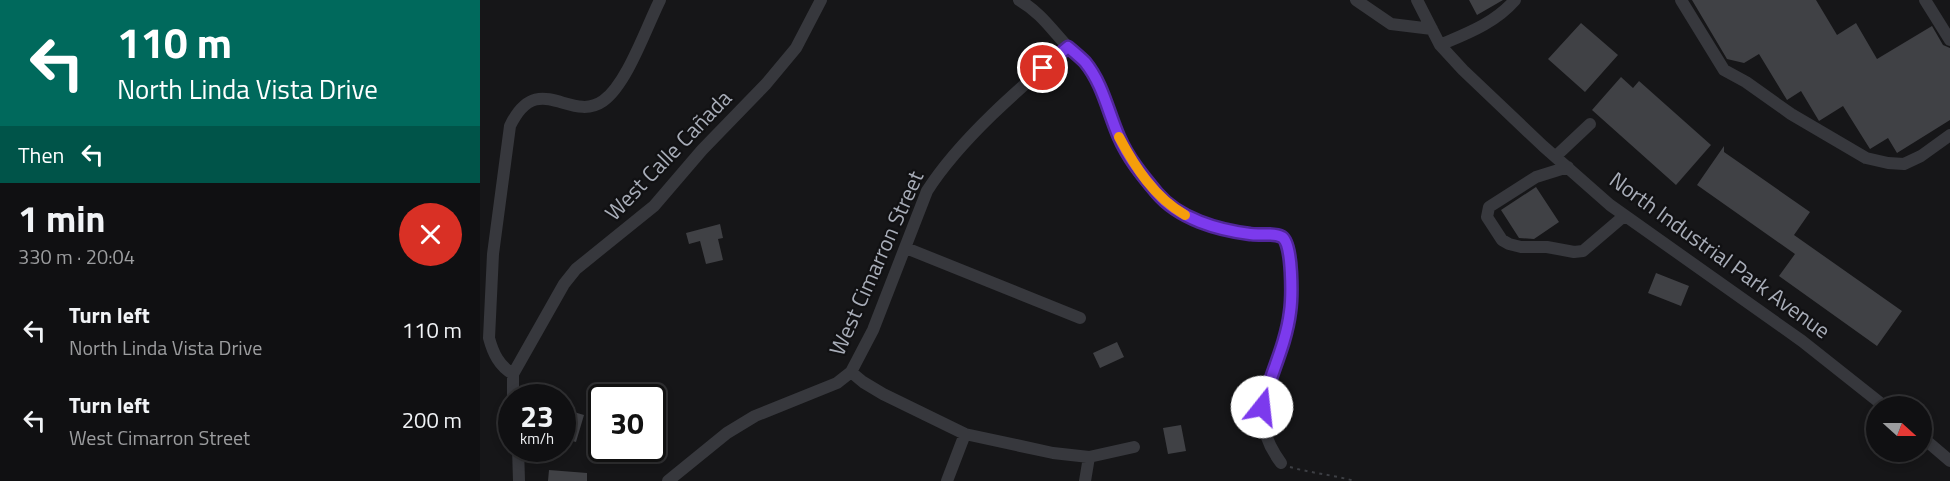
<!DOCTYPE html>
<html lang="en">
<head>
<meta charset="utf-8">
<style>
	:root { --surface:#101012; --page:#19191b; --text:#f1f3f6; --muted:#9c9d9f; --line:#303032 }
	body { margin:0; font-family:"Titillium Web",sans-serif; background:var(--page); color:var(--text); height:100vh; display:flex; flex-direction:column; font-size:22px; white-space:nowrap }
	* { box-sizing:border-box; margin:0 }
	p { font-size:20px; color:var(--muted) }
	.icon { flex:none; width:33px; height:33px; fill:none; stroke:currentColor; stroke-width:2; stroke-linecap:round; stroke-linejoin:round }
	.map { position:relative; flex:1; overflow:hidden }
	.details { display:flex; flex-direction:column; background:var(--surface); width:480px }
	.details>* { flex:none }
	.banner { background:#00695c; color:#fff; overflow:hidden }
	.needle { width:39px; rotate:111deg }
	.fabs { position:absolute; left:1386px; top:396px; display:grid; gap:12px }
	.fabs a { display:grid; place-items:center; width:66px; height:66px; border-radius:50%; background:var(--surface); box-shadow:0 3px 9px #0003,0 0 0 2px var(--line); font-size:30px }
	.speed { position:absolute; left:18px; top:384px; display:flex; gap:12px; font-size:30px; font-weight:700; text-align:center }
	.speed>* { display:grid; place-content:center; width:78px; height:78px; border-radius:50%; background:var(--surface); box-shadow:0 3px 9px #0003,0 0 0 2px var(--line); line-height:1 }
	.speed small { font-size:15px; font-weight:400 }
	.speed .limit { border:3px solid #111; border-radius:9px; background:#fff; color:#111 }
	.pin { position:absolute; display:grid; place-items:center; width:51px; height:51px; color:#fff; margin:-26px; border:3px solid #fff; border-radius:50%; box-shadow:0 2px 6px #0007 }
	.me { position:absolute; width:66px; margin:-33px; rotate:16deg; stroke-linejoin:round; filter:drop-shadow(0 0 4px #0008) }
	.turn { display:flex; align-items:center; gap:21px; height:126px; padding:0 18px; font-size:27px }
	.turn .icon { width:78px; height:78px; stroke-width:2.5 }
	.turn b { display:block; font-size:42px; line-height:51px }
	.then { display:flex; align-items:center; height:57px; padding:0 18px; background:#0003; gap:12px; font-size:22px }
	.round { display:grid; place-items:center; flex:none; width:63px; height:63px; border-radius:32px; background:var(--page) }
	.summary { display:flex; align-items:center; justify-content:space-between; height:102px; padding:0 18px }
	h1 { font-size:36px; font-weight:700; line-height:45px }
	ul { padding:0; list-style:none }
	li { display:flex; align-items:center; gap:18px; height:90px; padding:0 18px }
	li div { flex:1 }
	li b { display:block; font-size:22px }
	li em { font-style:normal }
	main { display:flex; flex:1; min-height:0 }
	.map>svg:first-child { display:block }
	.building { fill:#404145 }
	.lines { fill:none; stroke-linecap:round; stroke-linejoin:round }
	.path { stroke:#3d3f44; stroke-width:2; stroke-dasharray:3 4.5; stroke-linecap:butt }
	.minor { stroke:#37383d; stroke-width:12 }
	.route-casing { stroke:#51269a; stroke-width:15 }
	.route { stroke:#7c3aed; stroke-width:10 }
	.slow { stroke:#f59e0b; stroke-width:10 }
	.labels { text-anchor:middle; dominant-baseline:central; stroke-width:4.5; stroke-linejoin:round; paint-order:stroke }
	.street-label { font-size:22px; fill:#a8adb8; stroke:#111113 }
</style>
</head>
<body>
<main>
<section class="details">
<div class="banner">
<div class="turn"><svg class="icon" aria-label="left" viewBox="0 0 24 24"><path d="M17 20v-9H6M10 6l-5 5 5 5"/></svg><div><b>110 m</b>North Linda Vista Drive</div></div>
<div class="then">Then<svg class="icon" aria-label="left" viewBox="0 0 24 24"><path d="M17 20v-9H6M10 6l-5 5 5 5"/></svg></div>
</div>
<div class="summary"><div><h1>1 min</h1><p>330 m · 20:04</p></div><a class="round" style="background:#d93025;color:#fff"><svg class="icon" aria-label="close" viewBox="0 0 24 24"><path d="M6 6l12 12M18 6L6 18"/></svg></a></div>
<ul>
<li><svg class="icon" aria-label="left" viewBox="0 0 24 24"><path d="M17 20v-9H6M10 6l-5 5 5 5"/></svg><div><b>Turn left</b><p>North Linda Vista Drive</p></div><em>110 m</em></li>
<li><svg class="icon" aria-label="left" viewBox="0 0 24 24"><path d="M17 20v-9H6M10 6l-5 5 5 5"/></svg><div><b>Turn left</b><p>West Cimarron Street</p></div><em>200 m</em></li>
</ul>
</section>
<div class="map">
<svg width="1470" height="481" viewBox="0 0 1470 481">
	<rect width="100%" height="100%" fill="#161618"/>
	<!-- building -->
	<path class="building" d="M989,0H1023L997,15Z
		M1212,0H1336L1357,35L1376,23L1397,59L1452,26L1463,45L1470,48V120L1417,153L1408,138L1390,149L1363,106L1339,121L1321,91L1307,100L1279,54L1264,63L1247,59Z
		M1101,23L1138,55L1105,92L1068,59Z
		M1141,77L1153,88L1159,81L1231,145L1196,185L1112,110Z
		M1244,146V152L1330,212L1314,235L1422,311L1397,346L1299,276L1315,254L1217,185Z
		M1056,187L1079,222L1054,239L1039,238L1021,210Z
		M240,224L243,238L238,239L243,260L226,264L220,241L209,244L206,233Z
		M1176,273L1209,286L1201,306L1168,293Z
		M637,342L644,357L620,368L613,353Z
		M87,410L104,415L96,442L82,438L85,427L82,425Z
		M701,425L706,451L688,454L683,428Z
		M69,470L107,473V481H68Z"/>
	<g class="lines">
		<!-- path -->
		<path class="path" d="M810,467C831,473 853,475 875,481"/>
		<!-- minor -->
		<path class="minor" d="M539,0C561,13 571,29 588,47C599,58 610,67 617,81C626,99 630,119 639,137C648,158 662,180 680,196C697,212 717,221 740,228C749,231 761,233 771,234C780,236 794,232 802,237C804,239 807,243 808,245C812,255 810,269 810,281C811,301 810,320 804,339C789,387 766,416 801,463
			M876,0L911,24L952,29
			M937,0L960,45L983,70L1063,146L1130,205L1322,341L1404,406
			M1201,0L1244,70L1266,82L1311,114L1386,158L1408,163L1424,164L1441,156L1470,135
			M1445,0L1470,40
			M960,45C988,33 1015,23 1035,0
			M1076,156L1110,124
			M1088,167L1056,177L1009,207L1007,217L1022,240L1029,244L1041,247H1067L1094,252L1103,251L1144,216
			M426,248L600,318
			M371,372L383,382L403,394L485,434L573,453L609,457L654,447
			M33,374C19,366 13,353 9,338L13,254L30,126C58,68 90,124 123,101C147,84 166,28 180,0
			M33,398V374L84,284L96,269L174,206L222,150L286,84L316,48L341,0
			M1442,437L1470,461
			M38,448L39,481
			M188,481L247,433L275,416L357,383L371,372L393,330L447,191C480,139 541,87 588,47
			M467,481L485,434
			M605,481L609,457"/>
	</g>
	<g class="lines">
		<defs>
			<path id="route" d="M563,68L588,47C594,52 600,57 605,62C623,84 628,112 639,137C648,158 662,175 677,193C699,219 738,230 770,234C780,236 793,232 802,237C813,244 812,298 810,312C806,345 790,375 782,407"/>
		</defs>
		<!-- route casing -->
		<use href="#route" class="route-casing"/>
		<!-- route -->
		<use href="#route" class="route"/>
		<!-- slow -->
		<path class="slow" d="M639,137C655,167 674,197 705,215"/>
	</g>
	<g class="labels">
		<!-- street labels -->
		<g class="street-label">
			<text transform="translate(188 155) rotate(-46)">West Calle Cañada</text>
			<text transform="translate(1240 255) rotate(36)">North Industrial Park Avenue</text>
			<text transform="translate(396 263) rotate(-66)">West Cimarron Street</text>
		</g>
	</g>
</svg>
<div class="fabs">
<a><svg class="needle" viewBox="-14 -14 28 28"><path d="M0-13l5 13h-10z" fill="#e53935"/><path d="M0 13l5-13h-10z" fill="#9c9d9f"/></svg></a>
</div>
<div class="speed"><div>23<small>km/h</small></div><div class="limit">30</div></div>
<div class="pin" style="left:563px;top:68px;background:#d93025"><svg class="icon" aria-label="arrive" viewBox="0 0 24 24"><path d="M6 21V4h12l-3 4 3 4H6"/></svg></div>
<svg class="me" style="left:782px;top:407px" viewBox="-20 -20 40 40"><circle r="19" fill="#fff"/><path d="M0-13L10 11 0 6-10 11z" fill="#7c3aed"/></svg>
</div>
</main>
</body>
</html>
